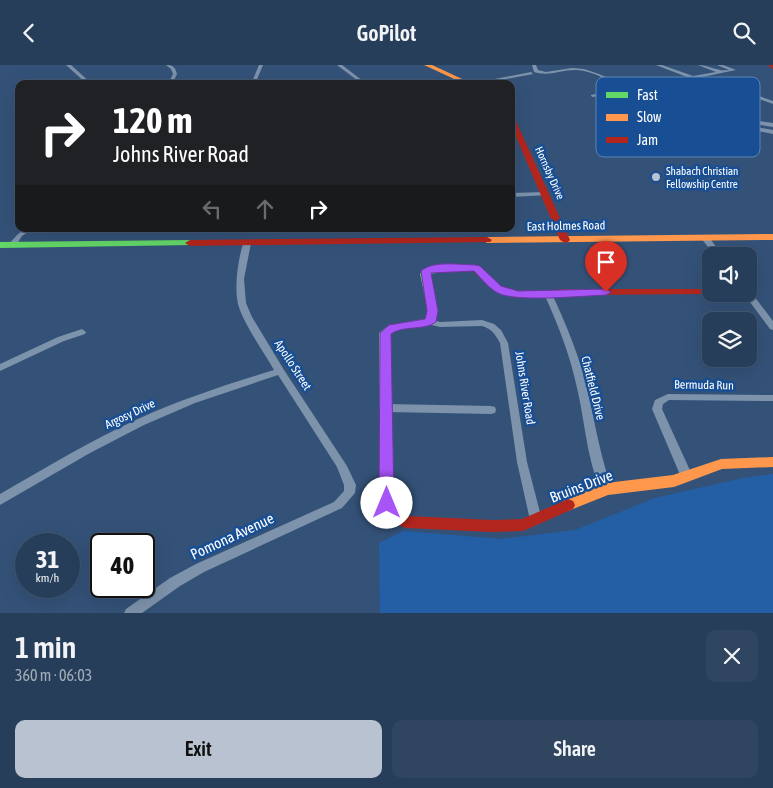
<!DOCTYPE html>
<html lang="en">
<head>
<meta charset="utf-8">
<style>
	:root { --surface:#273e5a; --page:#2f4560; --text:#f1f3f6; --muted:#a4aebb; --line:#435770; --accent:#b8c2d0 }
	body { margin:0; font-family:"Asap Condensed",sans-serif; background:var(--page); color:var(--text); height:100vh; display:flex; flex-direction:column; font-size:19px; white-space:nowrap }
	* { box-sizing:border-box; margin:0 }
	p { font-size:16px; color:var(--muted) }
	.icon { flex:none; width:28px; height:28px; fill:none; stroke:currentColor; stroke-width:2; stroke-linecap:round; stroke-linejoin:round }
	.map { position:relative; height:548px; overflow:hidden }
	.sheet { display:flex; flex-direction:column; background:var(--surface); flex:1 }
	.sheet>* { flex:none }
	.hud { position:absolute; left:15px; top:15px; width:500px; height:152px; border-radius:10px; box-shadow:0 5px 20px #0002,0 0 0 1px var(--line); background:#202124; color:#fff; overflow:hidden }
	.controls { position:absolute; left:702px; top:182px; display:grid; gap:10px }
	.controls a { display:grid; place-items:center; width:55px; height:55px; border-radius:10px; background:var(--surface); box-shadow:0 5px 20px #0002,0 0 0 1px var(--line); font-size:25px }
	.speed { position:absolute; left:15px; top:468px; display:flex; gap:10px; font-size:25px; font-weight:700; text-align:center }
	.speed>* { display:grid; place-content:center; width:65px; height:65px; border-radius:50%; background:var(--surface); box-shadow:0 5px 20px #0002,0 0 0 1px var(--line); line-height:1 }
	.speed small { font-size:12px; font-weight:400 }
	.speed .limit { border:2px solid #111; border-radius:8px; background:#fff; color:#111 }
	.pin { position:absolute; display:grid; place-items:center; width:42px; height:42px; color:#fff; margin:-51px -21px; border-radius:50% 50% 50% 0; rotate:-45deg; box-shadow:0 0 5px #0007 }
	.pin .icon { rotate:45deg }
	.me { position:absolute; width:55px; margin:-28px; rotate:0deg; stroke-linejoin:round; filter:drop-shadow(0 0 4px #0008) }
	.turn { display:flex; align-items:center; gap:18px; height:105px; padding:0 15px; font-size:22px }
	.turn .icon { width:65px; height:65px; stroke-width:2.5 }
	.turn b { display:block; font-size:35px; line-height:42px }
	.lanes { display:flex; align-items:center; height:48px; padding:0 15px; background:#0003; justify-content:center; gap:25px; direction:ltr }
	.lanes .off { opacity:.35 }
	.round { display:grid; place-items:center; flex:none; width:52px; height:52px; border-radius:10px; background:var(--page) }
	.headline { display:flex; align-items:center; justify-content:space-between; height:85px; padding:0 15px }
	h1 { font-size:30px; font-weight:600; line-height:38px }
	.action { display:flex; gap:10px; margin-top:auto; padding:10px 15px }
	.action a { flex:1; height:58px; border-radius:10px; background:var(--accent); color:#111; font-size:20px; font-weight:600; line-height:58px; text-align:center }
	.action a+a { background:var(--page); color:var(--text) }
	header { display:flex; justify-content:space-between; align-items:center; height:65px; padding:0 15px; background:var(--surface); font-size:22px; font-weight:600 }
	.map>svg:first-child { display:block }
	.green { fill:#245fa6 }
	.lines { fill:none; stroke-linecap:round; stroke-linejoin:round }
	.street { fill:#7d92ab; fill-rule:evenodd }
	.fast { fill:#63d668; fill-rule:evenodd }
	.slow { fill:#ff974d; fill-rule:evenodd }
	.jam { fill:#b3261e; fill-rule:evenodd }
	.route { fill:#a855f7; stroke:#6d37a1 }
	.poi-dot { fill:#b8c2d0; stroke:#184f94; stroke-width:2 }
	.labels { text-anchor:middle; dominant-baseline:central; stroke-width:5; stroke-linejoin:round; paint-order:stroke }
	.far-poi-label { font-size:11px; fill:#fff; stroke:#184f94; text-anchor:start }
	.far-street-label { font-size:11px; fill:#fff; stroke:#184f94 }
	.street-label { font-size:12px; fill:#fff; stroke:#184f94 }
	.near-street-label { font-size:15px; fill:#fff; stroke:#184f94 }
	.key { fill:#184f94; stroke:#5d84b4; stroke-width:1 }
	.key-label { font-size:14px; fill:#fff }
</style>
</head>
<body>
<header><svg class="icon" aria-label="back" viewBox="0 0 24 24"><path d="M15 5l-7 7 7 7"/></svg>GoPilot<svg class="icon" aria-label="search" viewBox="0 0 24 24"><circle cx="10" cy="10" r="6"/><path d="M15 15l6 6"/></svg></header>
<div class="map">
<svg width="773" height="548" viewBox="0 0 773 548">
	<rect width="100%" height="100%" fill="#345278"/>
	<!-- green -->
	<path class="green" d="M773,409V548H380L379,478L403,466L501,474L575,465L655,433L743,413Z"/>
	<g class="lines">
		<!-- street -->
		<path class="street" d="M66,0H71L92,19H87Z
			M166,0C173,0 175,2 177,9L172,19H168L173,9L171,4Z
			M259,0H263L255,19H251Z
			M337,0H342L367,19H362Z
			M532,0H536L538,5L546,7L572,3L584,4L599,9L631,23L687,12L656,0H662L693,11L716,7L698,0C709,0 718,7 729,5L717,0H723L736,5L678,17L716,50L773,58V62L720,53L721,56L773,65V69L717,58L714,52L679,21L673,18L593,32L591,31V30L625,24C610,17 594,6 577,5C562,4 550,12 534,7Z
			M531,7L533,9L479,19H468Z
			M727,20L773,36V39L727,22Z
			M546,127L548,128V130L511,132V128Z
			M25,164H32L22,171L15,182H9L8,180L18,169Z
			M702,171H708L723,191H715L701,173Z
			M244,176H247L251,178L244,214L246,238L252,252L284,305L347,401L356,420L355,428L342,443L204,507L180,521L142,548H124L126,544L170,513L196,499L334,437L344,426V420L337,402L278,310L195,338L144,360L90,388L0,440V429C45,403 90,376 138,354C182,334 228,319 274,305C264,287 243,258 238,239C234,222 238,193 244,176Z
			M545,227H548L552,229C566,259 579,290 587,323C595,357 600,391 612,424L610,427L606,429L602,427C587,397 585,356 577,323C570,290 558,259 544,229Z
			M749,227H751L773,256V265L770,264L744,229H749Z
			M430,254L440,257L482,255L494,259L501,265L508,278L527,397L542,455L540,458L536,460L532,458L530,455L517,397L500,278C495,269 492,264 482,261L440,262L427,259L426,257Z
			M82,264L86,267L85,269L64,276L0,306V299L58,272Z
			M668,329L773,330V336L669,335L663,339L662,344L693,412L691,415L687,416L683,415L681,412L652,344L655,335Z
			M387,339L491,341L495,342L496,345L495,348L491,349L387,347L384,345L382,343L384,341Z"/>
		<!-- fast -->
		<path class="fast" d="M190,175L195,178L193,180L0,183V177Z
			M451,200L456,203L454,205L430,209L438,246L434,259L396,265L391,269V343L389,346H381L379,343V268L389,260L425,254L428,246L420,209L425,203Z"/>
		<!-- slow -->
		<path class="slow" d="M424,0H432L473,19H465Z
			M773,169V175L487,178L482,175L487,172Z
			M773,392V402L722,404L674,422L608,430L568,446L563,444L561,440L563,436L606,418L673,410L721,394Z"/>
		<!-- jam -->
		<path class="jam" d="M768,0H773V4Z
			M511,50L514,52L570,175L568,177L565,178L560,175L511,60Z
			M487,172L492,175L490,177L190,181L185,178L190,175Z
			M451,200L479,201L501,221L518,227L571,224H711V229H715L571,230L517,233L493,225L473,206L448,205L446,203Z
			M385,338L389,340L391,343L394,438L400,445L407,451L492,455L522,454L568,434L573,436L575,440L573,444L523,466L492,467L406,463C392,459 386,451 380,438L379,343L381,340Z"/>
	</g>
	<!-- route -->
	<path class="route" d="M476,200L480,201L501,221L518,226L606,224L611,227L606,230C581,231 521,237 500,229C490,225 482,214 474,206L431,208L438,246L436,257C425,266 403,260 391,269L394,438L392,443L387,444L382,443L379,438L380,268L389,260L425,254L427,246L421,206C433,195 461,200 476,200Z"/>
	<!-- markers -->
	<circle class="poi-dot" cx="656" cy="112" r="5"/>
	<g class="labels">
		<!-- far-poi labels -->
		<g class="far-poi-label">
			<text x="666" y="106">Shabach Christian<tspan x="666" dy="13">Fellowship Centre</tspan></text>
		</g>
		<!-- far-street labels -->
		<g class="far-street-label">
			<text transform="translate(550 108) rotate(66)">Hornsby Drive</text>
		</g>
		<!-- street labels -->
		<g class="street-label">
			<text transform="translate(566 161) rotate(-1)">East Holmes Road</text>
			<text transform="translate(293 300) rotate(57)">Apollo Street</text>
			<text transform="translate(704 320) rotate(1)">Bermuda Run</text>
			<text transform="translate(525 323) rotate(81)">Johns River Road</text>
			<text transform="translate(593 323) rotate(76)">Chatfield Drive</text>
			<text transform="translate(130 349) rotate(-25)">Argosy Drive</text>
		</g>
		<!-- near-street labels -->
		<g class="near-street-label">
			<text transform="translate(581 421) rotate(-21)">Bruins Drive</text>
			<text transform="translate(232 471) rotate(-25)">Pomona Avenue</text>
		</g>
	</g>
	<!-- legend -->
	<rect x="596" y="12" width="164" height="80" rx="8" class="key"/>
	<rect x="606" y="27" width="22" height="6" fill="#63d668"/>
	<rect x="606" y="49" width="22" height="7" fill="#ff974d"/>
	<rect x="606" y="72" width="22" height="6" fill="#b3261e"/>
	<g class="key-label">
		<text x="637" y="35">Fast</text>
		<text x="637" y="57">Slow</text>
		<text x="637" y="80">Jam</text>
	</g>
</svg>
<div class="controls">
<a><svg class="icon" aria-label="sound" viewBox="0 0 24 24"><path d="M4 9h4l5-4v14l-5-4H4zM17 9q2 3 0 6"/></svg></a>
<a><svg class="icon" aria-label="layers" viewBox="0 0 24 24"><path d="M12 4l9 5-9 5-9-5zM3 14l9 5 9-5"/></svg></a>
</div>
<div class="speed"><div>31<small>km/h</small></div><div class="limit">40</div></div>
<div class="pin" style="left:606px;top:227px;background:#d93025"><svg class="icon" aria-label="arrive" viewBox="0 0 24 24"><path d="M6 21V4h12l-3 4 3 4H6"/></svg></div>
<svg class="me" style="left:387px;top:438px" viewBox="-20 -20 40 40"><circle r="19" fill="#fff"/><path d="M0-13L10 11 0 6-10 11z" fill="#a855f7"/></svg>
<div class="hud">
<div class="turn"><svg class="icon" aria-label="right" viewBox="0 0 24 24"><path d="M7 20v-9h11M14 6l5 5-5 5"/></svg><div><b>120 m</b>Johns River Road</div></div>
<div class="lanes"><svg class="icon off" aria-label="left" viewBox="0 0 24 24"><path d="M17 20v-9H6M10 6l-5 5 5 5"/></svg><svg class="icon off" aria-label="ahead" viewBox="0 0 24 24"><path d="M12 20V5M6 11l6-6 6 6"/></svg><svg class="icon" aria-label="right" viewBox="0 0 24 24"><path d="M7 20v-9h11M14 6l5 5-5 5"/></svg></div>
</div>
</div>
<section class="sheet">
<div class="headline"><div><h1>1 min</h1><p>360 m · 06:03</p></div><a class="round"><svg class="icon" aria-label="close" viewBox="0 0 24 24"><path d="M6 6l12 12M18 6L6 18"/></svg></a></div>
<div class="action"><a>Exit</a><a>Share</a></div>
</section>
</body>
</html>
